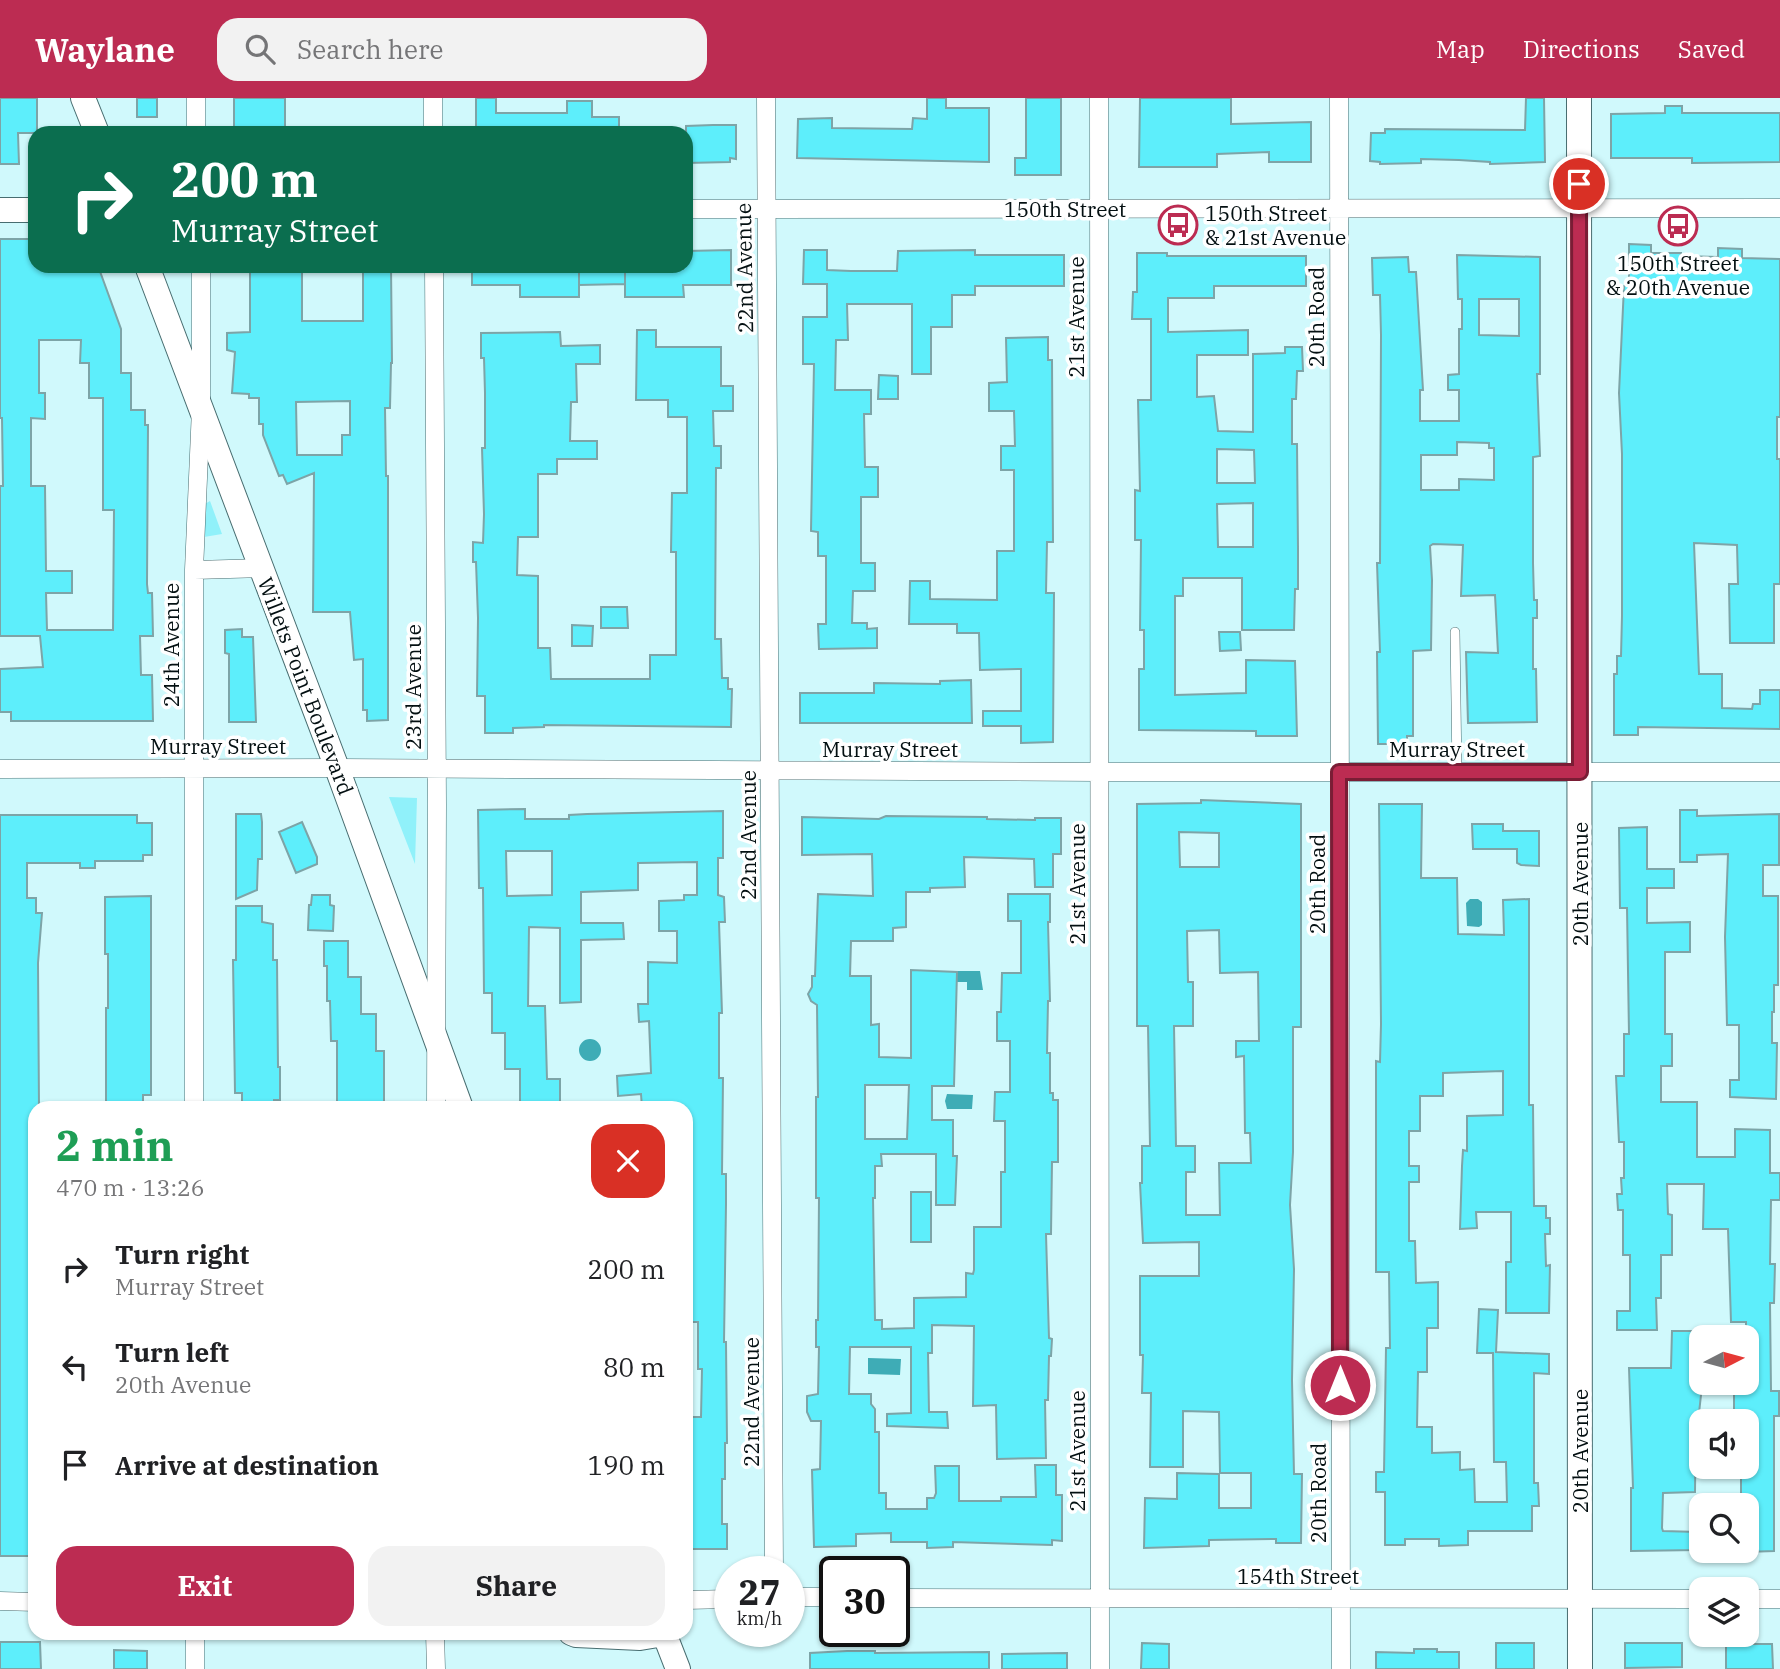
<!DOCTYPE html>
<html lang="en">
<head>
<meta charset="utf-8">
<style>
	:root { --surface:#fff; --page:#f2f2f2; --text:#202124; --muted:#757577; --accent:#bc2c52 }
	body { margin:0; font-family:"IBM Plex Serif",serif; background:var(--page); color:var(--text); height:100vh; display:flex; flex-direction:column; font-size:26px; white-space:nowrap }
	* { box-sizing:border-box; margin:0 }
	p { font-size:23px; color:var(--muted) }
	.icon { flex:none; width:38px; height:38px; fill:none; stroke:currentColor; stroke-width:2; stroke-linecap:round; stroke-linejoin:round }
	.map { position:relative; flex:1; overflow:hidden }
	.sheet { position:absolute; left:28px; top:1003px; width:665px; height:539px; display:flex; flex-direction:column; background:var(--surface); border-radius:21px; box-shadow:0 2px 5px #0004 }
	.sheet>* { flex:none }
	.banner { position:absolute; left:28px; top:28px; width:665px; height:147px; border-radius:21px; box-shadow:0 2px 5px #0004; background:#0b6e4f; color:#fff; overflow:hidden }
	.needle { width:46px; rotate:84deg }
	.controls { position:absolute; left:1689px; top:1227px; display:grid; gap:14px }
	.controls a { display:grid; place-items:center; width:70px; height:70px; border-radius:14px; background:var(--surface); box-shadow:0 2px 5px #0004; font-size:35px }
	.speed { position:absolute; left:714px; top:1458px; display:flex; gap:14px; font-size:35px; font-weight:700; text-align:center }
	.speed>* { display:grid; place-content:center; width:91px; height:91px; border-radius:50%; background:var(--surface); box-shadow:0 2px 5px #0004; line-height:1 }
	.speed small { font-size:18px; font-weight:400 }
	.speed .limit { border:4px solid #111; border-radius:10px; background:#fff; color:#111 }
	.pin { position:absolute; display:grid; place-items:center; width:60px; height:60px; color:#fff; margin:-30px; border:4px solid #fff; border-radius:50%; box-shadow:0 2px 7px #0007 }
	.me { position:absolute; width:77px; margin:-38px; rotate:0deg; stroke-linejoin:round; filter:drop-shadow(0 0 5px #0008) }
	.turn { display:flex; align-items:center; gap:24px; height:147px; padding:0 28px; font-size:32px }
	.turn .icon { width:91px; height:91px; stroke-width:2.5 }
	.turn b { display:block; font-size:49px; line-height:60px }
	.round { display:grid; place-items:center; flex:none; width:74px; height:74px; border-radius:21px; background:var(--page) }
	.head { display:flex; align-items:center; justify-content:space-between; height:119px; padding:0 28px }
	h1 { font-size:42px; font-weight:700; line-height:52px; color:#1e9e55 }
	.action { display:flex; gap:14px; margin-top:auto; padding:14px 28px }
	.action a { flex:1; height:80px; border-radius:21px; background:var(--accent); color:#fff; font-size:28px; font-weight:700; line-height:80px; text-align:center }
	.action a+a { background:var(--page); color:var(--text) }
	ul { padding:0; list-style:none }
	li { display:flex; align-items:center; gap:21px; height:98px; padding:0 28px }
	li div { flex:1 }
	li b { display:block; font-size:26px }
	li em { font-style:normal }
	header { display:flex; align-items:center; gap:42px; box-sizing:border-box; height:98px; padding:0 35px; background:var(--accent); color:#fff }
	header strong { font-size:33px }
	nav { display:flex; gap:38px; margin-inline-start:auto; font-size:24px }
	.search { width:490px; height:63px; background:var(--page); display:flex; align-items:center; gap:18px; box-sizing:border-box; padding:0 24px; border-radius:21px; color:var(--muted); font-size:26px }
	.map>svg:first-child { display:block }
	.green { fill:#90f1fa }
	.water { fill:#3eacb6 }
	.building { fill:#5deefb; stroke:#7da4a7; stroke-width:2; fill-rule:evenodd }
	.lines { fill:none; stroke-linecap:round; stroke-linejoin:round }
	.lane-casing { stroke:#486d70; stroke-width:10 }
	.street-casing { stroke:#486d70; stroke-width:19 }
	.secondary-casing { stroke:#486d70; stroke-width:26 }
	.lane { stroke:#fff; stroke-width:9 }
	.street { stroke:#fff; stroke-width:18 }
	.secondary { stroke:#fff; stroke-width:24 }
	.route-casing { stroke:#7a1d35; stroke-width:18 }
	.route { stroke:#bc2c52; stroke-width:12 }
	.labels { text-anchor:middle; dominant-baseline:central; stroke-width:7; stroke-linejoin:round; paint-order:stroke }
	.street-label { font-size:21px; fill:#030f11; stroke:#fff }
	.poi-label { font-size:21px; fill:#030f11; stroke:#fff; text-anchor:start }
</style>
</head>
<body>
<header>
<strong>Waylane</strong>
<div class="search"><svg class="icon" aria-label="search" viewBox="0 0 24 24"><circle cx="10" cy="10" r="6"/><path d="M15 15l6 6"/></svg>Search here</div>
<nav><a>Map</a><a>Directions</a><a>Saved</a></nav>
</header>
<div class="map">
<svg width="1780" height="1571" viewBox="0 0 1780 1571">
	<rect width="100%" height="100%" fill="#d0f9fc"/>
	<!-- green -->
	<path class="green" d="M210,403L222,436L204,439L203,407Z
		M389,699L417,700L415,766Z"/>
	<!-- water -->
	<path class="water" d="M1470,801H1478L1482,804V827L1479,829L1467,828L1466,805Z
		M941,873H980L983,892H967V884H941Z
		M579 952a11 11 0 1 1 22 0a11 11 0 1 1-22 0Z
		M947,996L973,997L972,1011H947L945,1003Z
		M868,1260L901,1261L900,1277L868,1276Z"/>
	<!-- building -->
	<path class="building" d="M0,0H37V35H18L19,66H0Z
		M137,0H157V19H137Z
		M234,0H285V35H234Z
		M476,0H496V15H567V3H592V19H619V35H476Z
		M927,0H946V10H989V64L797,60L798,21L832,20V30L912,31L913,20L927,21Z
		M1026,0H1061V77H1015V60H1026Z
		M1140,0H1231V26L1311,24V64H1269V54L1217,56V69H1139Z
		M1526,0H1544L1545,64L1490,66V64L1459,62L1421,61V65L1380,66V64L1370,63L1371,35H1385V31L1525,32Z
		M1665,8H1682V15H1780V64L1692,65V60H1611V16L1665,15Z
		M713,27H736V61L730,60V64L686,65V28Z
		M0,141H35V168H98L121,231V275H131V312H145V327H148L147,486L148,495H152L153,538H140L141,577H152L153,623H11V614H0V571L43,569L40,538H0V388H3L2,320H0ZM39,242H81L80,265H89V300H103V412H114L113,532H47L46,495H72V473H46L45,388H31V320L45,321V295H39Z
		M1629,146L1651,147V155H1681V158L1718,159V150L1742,151V160L1780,161V319H1777V361H1780V486H1774V545H1730L1729,486H1738L1737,447L1694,445L1699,576H1722V610L1752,611L1753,606H1760V592H1780V631L1638,629V637H1614V576H1617V558H1621L1622,518V356L1619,295L1624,188L1629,185Z
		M731,152V187H683L684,199H625V171H683V168H686V153Z
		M804,152H827V172L851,173H897L898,153L975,152V157H1064V188H975V197H952V229H931V276H912V206H847L848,242H836L835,292H871V316H864L865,369H878V399H861V465H875V493H853L852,525H867V531L877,530V550L819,551L818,526H826V458H818V434L811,433L814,266H803V219H827V186H803Z
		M1137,155H1167V158H1306V188H1214V200H1168V234L1248,232V257H1197V299L1214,298L1218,333L1253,334V256L1285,255V249H1302L1303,273H1297L1296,301H1292V346H1297L1298,450V491H1295L1294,532H1242V480H1183V498H1175V597L1246,595V562L1295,563L1297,638H1256V633L1139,632V571H1144V532H1140L1141,442H1135V392L1140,393L1138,302H1151V221H1132L1133,194H1137ZM1217,351L1254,352L1255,385H1217ZM1253,405V449H1218L1217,406Z
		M1457,157L1540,159V276H1537L1540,358L1533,359V465L1534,502H1537V520H1533V571H1536L1537,624L1468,625L1466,554L1498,555L1495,497L1461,498L1463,447L1433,446L1430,448L1432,482L1431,552L1413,553V638H1407V646H1378L1377,554H1380L1377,465H1380L1381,237L1380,197H1373L1372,160L1408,159L1409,174H1416L1423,292H1420V323H1459V292H1448V277L1459,276V231H1462V201H1458ZM1479,201H1519V238L1479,237ZM1457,344L1489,345V350H1494V382L1459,381V392H1421V357H1457Z
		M250,168H302V223H363V168H391L392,265H391L390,310H385L386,378H388V622L367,623V612H363V561L354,562L350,514H313L314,375L287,386L283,377L279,378L263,337V326H259V300H249V296L232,295L235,254L227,252V235L250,234ZM350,303V337H342V357H297L296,304Z
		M472,168H520V172H579V199H520V187H472Z
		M579,168H625V186L579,187Z
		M637,232H656V249H721V288H733V313H713L714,348H721V370H716L715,541H721L722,580H728V591H732L731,629L544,627V629L513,630V635H485V598H477L478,520L476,464H473V444L483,445L484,416L482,350H485V295L484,260H481V235L560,234L561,248L600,247V266H576L577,304H571L570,343H597V361H557V376H538V439H518L517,477L538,478V550H550L551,581H650V557H676V454H671L672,395H687V319H668V302H636Z
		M1048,239V262H1052L1053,444H1047L1046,495H1054L1053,644L1021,645V628H983V613H1021V571L980,572L979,535H957V526H909L910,483H930V501L997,502V453H1014V372H1001V348H1015L1014,313H989V285L1007,284L1006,240Z
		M879,277L898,278V301H878Z
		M601,509H627L628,530H601Z
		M572,527L593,528L592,548H572Z
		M242,531V539H253L256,624H229V556L225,555V532Z
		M1219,534H1240L1241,552L1220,553Z
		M971,582L972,625H800V595H874V585L940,586V583Z
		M1201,702L1301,706V929H1293V1054L1290,1107L1294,1171L1292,1282L1294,1376H1302L1301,1445H1276V1441L1209,1442V1448L1144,1450L1145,1400L1177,1401V1375L1219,1376V1410H1251V1375H1220L1219,1314L1183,1313V1369H1150L1151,1295H1142L1143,1257H1140V1178H1199V1144L1143,1145L1140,1085H1142V1048H1150L1148,928H1137V706L1201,705ZM1179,734L1219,735V769H1180ZM1219,832L1220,875L1258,874L1259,943H1236V959L1244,958L1245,1035H1250L1251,1065H1219L1220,1117H1186V1074H1195V1048H1176L1174,928H1193V884H1188L1187,833Z
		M1379,706H1422L1421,780H1457L1458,836L1504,837L1503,802L1529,801V1007H1533L1534,1108H1546V1120H1550V1136H1545L1546,1168L1550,1167L1549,1215H1506V1164H1511V1114H1476L1477,1130L1460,1131L1462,1068L1463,1052L1467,1053V1018L1503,1017V973L1443,975V998H1420V1033H1409V1068H1419V1084H1409V1143H1415L1416,1185L1438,1184V1230H1427V1274H1418L1417,1329H1432V1355L1460,1354V1372L1474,1371L1475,1404H1507L1506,1364H1494L1493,1255H1477L1479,1211L1498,1212L1496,1254L1549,1256V1276L1534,1275V1385H1538L1539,1408H1532V1433H1468V1447L1439,1448V1441H1405V1447H1385V1394H1376V1374H1384L1386,1250H1390L1389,1174H1376V963L1380,964L1381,926Z
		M525,711V721H569V717L587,716L723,713V760H718V797L724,799L725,824H719L722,915H719V980H723L722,1076H726V1106L724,1244H726L727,1345H725V1381H722V1426H727V1451H686V1319H701L702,1271H698V1224H686V1010H642L641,996L618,998L617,978L651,975L649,923L639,924L638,906H648V864L677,865V833H659V803L684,802V797H697V764L638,765V792L581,794V825H623L624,841L581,842V904L560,905V830L529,829L528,908H545L547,981H560V1007H520V971H505V935H492V895H484L483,790H479L478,712ZM506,753H552V797L507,798Z
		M1680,712H1697V718L1779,716V767H1763V798H1778V887H1774V914H1772V945H1777L1776,1001L1730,999V982H1739V927H1727L1725,839L1728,756L1697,757V764H1680Z
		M236,716H261L262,724V761H258L257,792L236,801Z
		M0,717H137V725H152V757H143V763H95V770H80V765H27V800H36V815H42L38,865L39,1010H35L33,1123L34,1458H0Z
		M886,718L987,719V721L1035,722V720H1061V756H1053V789H1035L1034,761L964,759L965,789L930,790V794H906V829L893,830V843H851L850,878H871V927L879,926V959L911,960V872L957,874L954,988H932V1022H953V1058H957L955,1107H936V1056H881L882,1068H875V1100H873L875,1222H882V1231L914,1230V1200L966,1199V1175L973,1176L974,1172V1129H1001V1074H1005V1023H994L995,994H1010V943H997V914H1001L1002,875H1021V823H1008V796H1050V824H1048L1050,903H1048L1047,955H1050V995H1053V1002H1058V1064H1052L1051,1136H1046L1049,1240L1052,1241L1051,1258H1049L1048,1302H1045L1046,1360L997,1361L996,1307L973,1308L974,1228L932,1227V1255H928L929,1314H947L948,1330L887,1328V1316L911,1315V1249H850L849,1296H871V1306L875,1311V1334H879V1395H886V1411H927V1400H934L936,1395L935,1368H959V1403H1001V1399H1036L1035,1367H1056V1397H1062V1443L1052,1442V1447L953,1444V1449L927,1450V1444H891V1435L856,1436V1448L814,1449L812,1372L820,1371L821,1323H811L807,1314V1298L818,1296L819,1249H816V1222H818L819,1100H816V999H818L817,907L811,903L808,896L812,889V878H815L818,796L873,798L872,756L802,757V719L879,721ZM865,987H909L907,1041H865Z
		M302,724L317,759V766L296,775L279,734Z
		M1472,726H1503V733H1539V768L1521,767L1517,765V751H1473Z
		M1647,729V771H1674V790H1647V825L1690,824V854H1665V936H1672V968H1661V1004H1697V1059H1735V1031L1770,1032V1075H1780V1102H1771L1770,1166H1775L1774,1205H1770L1771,1293H1779V1318H1774V1453L1746,1454V1407H1741V1375L1746,1376V1318H1734V1284H1746V1224H1731L1728,1131H1703L1704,1086H1667L1668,1116L1672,1117V1157H1661V1200H1656L1657,1232H1617V1213H1630V1157H1623V1112H1618L1617,1096H1622L1621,1080H1624V1044H1619L1616,978H1624V936H1629L1627,810H1620L1619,730Z
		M312,797H330V807L334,808L333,833L308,832L309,807H311Z
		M151,798V997H143V1010H111V1004H106V910H108V856H105V799Z
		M236,808H262V824L273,826V862H277L278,969H280V1002H274V1010H242V995H235L233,862H236Z
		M324,843H348V879H361V916H376V953H384V1010H337V943H331L330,903H327V868H324Z
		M911,1094H931V1144H911Z
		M1672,1233H1699L1698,1278H1701V1297L1699,1315H1696L1695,1394L1663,1395L1662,1430L1663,1433L1698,1434L1697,1452L1631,1453V1390H1633L1629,1270H1671Z
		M0,1544H40L41,1571H0Z
		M1142,1545L1169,1546V1571H1141Z
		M1496,1545H1534V1571H1496Z
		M1625,1545H1682V1569L1625,1570Z
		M1726,1546H1772L1773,1571H1726Z
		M1414,1551H1437V1554H1459V1571H1376V1554L1414,1555Z
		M114,1552L147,1553V1571H114Z
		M847,1553H875V1555L989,1554V1571H810V1555Z
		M1067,1555V1571H1002V1556Z"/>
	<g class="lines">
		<defs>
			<path id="lane" d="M1455,534L1457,674"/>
			<path id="street" d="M196,0V35
				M433,0V35
				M766,0L774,1474
				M1099,0L1100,1571
				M1339,0L1341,1571
				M686,111L1780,110
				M434,168L437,706L436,1010
				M194,472L261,470
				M0,671L337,670L1099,674H1780
				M194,1010V472L201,311V168
				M789,1499H835
				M894,1500L1701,1501
				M1746,1501H1780
				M686,1502L730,1501
				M0,1503L35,1504
				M195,1535V1571
				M435,1535L436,1571"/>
			<path id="secondary" d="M83,0L97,35
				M1579,0L1580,1571
				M0,112H35
				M147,168L337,670L461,1010
				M571,1535L576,1537L640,1540L664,1536
				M664,1535L678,1571"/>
		</defs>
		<!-- lane casing -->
		<use href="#lane" class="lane-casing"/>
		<!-- street casing -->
		<use href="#street" class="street-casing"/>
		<!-- secondary casing -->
		<use href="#secondary" class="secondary-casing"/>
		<!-- lane -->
		<use href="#lane" class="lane"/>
		<!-- street -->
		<use href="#street" class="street"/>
		<!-- secondary -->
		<use href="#secondary" class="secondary"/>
	</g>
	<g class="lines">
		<defs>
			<path id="route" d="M1340,1287L1339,674H1580L1579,86"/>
		</defs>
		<!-- route casing -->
		<use href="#route" class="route-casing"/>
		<!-- route -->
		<use href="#route" class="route"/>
	</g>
	<!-- icons -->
	<defs>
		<symbol id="bus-ring" viewBox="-11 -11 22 22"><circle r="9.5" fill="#fff" stroke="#bc2c52" stroke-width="1.5"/><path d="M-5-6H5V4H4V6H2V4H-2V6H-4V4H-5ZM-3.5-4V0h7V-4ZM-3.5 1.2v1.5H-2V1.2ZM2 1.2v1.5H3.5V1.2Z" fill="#bc2c52"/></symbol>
	</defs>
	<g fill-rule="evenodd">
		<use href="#bus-ring" x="1156" y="105" width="44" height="44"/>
		<use href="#bus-ring" x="1656" y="106" width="44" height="44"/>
	</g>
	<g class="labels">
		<!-- street labels -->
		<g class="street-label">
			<text x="1065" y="111">150th Street</text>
			<text transform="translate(744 170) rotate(-91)">22nd Avenue</text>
			<text transform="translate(1076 219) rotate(-90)">21st Avenue</text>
			<text transform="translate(1316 219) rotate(-90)">20th Road</text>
			<text transform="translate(171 547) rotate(-90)">24th Avenue</text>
			<text transform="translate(306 588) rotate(69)">Willets Point Boulevard</text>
			<text transform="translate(413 589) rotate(-90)">23rd Avenue</text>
			<text x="218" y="648">Murray Street</text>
			<text x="890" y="651">Murray Street</text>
			<text x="1457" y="651">Murray Street</text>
			<text transform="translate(748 737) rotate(-90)">22nd Avenue</text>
			<text transform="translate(1077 786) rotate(-90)">21st Avenue</text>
			<text transform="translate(1317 786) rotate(-90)">20th Road</text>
			<text transform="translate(1580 786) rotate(-90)">20th Avenue</text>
			<text transform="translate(751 1304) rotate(-90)">22nd Avenue</text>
			<text transform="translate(1077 1353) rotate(-90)">21st Avenue</text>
			<text transform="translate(1580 1353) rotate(-90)">20th Avenue</text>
			<text transform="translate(1318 1395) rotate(-90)">20th Road</text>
			<text x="1298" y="1478">154th Street</text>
		</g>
		<!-- poi labels -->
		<g class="poi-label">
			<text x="1205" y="115">150th Street<tspan x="1205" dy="24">&amp; 21st Avenue</tspan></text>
			<text x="1678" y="165" text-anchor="middle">150th Street<tspan x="1678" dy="24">&amp; 20th Avenue</tspan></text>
		</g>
	</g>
</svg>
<div class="controls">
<a><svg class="needle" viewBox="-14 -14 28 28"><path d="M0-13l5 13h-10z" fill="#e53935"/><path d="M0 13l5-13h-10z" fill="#757577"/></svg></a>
<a><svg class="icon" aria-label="sound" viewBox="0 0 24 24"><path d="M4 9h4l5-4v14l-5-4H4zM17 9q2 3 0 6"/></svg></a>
<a><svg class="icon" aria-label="search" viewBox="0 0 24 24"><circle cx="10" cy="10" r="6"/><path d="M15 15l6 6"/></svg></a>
<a><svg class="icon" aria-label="layers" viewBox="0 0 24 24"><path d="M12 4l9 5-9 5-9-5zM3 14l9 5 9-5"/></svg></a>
</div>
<div class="speed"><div>27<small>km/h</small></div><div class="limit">30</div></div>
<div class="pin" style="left:1579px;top:86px;background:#d93025"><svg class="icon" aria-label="arrive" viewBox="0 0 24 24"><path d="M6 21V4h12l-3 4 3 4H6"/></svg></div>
<svg class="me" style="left:1340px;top:1287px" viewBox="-20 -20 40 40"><circle r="17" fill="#bc2c52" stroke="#fff" stroke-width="3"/><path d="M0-11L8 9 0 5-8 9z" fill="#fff"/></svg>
<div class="banner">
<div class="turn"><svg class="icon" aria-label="right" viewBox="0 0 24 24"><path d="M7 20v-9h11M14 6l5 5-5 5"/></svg><div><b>200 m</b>Murray Street</div></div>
</div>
<section class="sheet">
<div class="head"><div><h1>2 min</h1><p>470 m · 13:26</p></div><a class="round" style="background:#d93025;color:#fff"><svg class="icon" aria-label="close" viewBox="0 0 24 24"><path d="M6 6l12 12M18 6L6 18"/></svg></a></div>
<ul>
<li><svg class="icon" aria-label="right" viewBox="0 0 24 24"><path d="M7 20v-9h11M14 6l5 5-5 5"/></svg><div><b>Turn right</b><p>Murray Street</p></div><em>200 m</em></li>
<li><svg class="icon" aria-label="left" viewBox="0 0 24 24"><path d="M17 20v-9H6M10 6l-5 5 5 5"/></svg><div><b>Turn left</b><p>20th Avenue</p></div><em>80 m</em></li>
<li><svg class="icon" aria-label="arrive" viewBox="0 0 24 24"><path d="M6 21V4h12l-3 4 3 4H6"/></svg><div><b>Arrive at destination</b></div><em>190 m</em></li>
</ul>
<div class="action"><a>Exit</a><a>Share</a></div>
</section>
</div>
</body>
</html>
